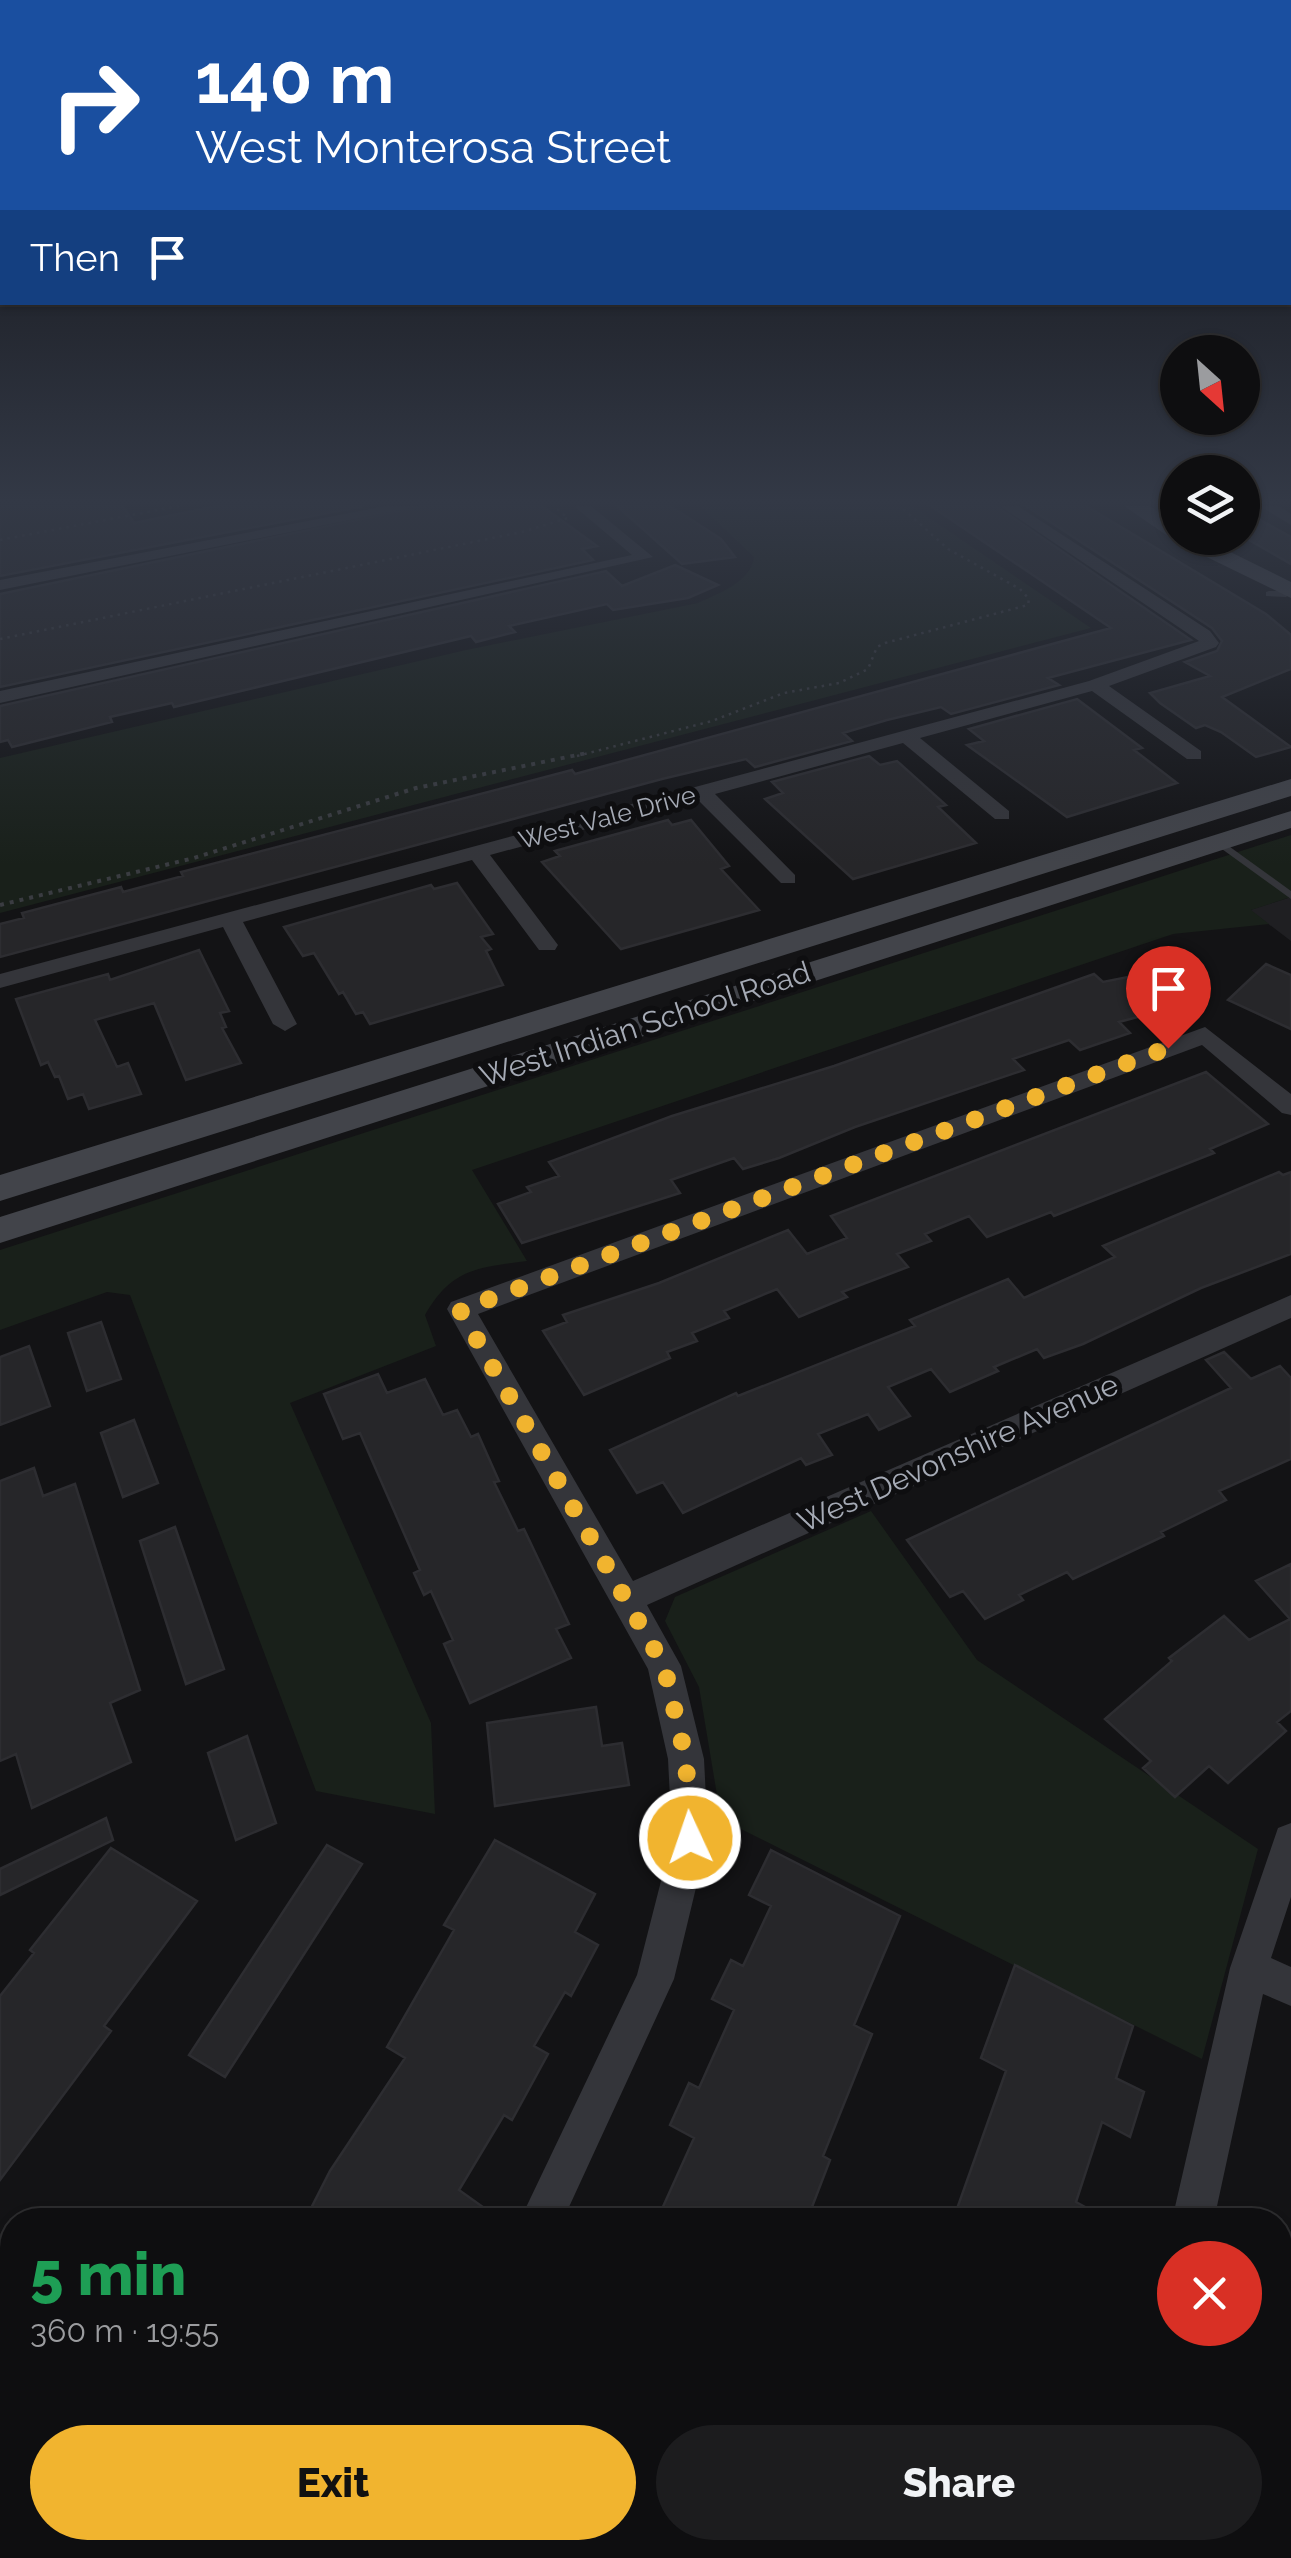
<!DOCTYPE html>
<html lang="en">
<head>
<meta charset="utf-8">
<style>
	:root { --surface:#0e0e10; --page:#1c1c1e; --text:#f1f3f6; --muted:#9b9c9f; --line:#2e2e30; --accent:#f1b42f }
	body { margin:0; font-family:Raleway,sans-serif; background:var(--page); color:var(--text); height:100vh; display:flex; flex-direction:column; font-size:38px; white-space:nowrap }
	* { box-sizing:border-box; margin:0 }
	p { font-size:32px; color:var(--muted) }
	.icon { flex:none; width:55px; height:55px; fill:none; stroke:currentColor; stroke-width:2; stroke-linecap:round; stroke-linejoin:round }
	.map { position:relative; flex:1; overflow:hidden }
	.panel { position:absolute; left:0px; top:2208px; width:1292px; height:352px; display:flex; flex-direction:column; background:var(--surface); border-radius:40px 40px 0 0; box-shadow:0 2px 8px #0004,0 0 0 2px var(--line) }
	.panel>* { flex:none }
	.top-card { position:absolute; left:0px; top:0px; width:1292px; height:305px; box-shadow:0 2px 8px #0004,0 0 0 2px var(--line); background:#1a4fa0; color:#fff; overflow:hidden }
	.needle { width:65px; rotate:153deg }
	.tools { position:absolute; left:1160px; top:335px; display:grid; gap:20px }
	.tools a { display:grid; place-items:center; width:100px; height:100px; border-radius:50%; background:var(--surface); box-shadow:0 2px 8px #0004,0 0 0 2px var(--line); font-size:50px }
	.pin { position:absolute; display:grid; place-items:center; width:85px; height:85px; color:#fff; margin:-102px -42px; border-radius:50% 50% 50% 0; rotate:-45deg; box-shadow:0 0 10px #0007 }
	.pin .icon { rotate:45deg }
	.me { position:absolute; width:110px; margin:-55px; rotate:357deg; stroke-linejoin:round; filter:drop-shadow(0 0 8px #0008) }
	.turn { display:flex; align-items:center; gap:35px; height:210px; padding:0 30px; font-size:45px }
	.turn .icon { width:130px; height:130px; stroke-width:2.5 }
	.turn b { display:block; font-size:70px; line-height:85px }
	.then { display:flex; align-items:center; height:95px; padding:0 30px; background:#0003; gap:20px; font-size:38px }
	.round { display:grid; place-items:center; flex:none; width:105px; height:105px; border-radius:52px; background:var(--page) }
	.overview { display:flex; align-items:center; justify-content:space-between; height:170px; padding:0 30px }
	h1 { font-size:60px; font-weight:800; line-height:75px; color:#1e9e55 }
	.cta { display:flex; gap:20px; margin-top:auto; padding:20px 30px }
	.cta a { flex:1; height:115px; border-radius:60px; background:var(--accent); color:#111; font-size:40px; font-weight:800; line-height:115px; text-align:center }
	.cta a+a { background:var(--page); color:var(--text) }
	.map>svg:first-child { display:block }
	.built { fill:#1f1f22 }
	.green { fill:#19201a }
	.building { fill:#262629; stroke:#2d2d31; stroke-width:2.5 }
	.lines { fill:none; stroke-linecap:round; stroke-linejoin:round }
	.path-far1 { stroke:#3a3c41; stroke-width:2.5; stroke-dasharray:2.5 5; stroke-linecap:butt }
	.path { stroke:#3a3c41; stroke-width:4; stroke-dasharray:4 6; stroke-linecap:butt }
	.lane { fill:#34353a; fill-rule:evenodd }
	.street { fill:#34353a; fill-rule:evenodd }
	.secondary { fill:#42444a; fill-rule:evenodd }
	.route { stroke:#f1b42f; stroke-width:18; stroke-dasharray:0 32.4 }
	.labels { text-anchor:middle; dominant-baseline:central; stroke-width:10; stroke-linejoin:round; paint-order:stroke }
	.far-street-label { font-size:25px; fill:#a5aab5; stroke:#0e0e10 }
	.street-label { font-size:30px; fill:#a5aab5; stroke:#0e0e10 }
</style>
</head>
<body>
<div class="map">
<svg width="1291" height="2558" viewBox="0 0 1291 2558">
	<rect width="100%" height="100%" fill="#131315"/>
	<!-- built -->
	<path class="built" d="M1291,897V941L1250,910Z"/>
	<!-- green -->
	<path class="green" d="M700,506H912L1091,628L0,913V758L466,650L698,603C719,593 751,582 754,557Z
		M1291,835V897L1251,910L1269,924L1173,934L472,1170L527,1261C477,1268 452,1268 425,1315L436,1346L290,1403L431,1723L435,1814L316,1791L130,1295L107,1292L0,1330V1250Z
		M871,1511L977,1660L1258,1849L1202,2059L721,1819L699,1687L665,1621L675,1597Z"/>
	<!-- building -->
	<path class="building" d="M0,506H123L134,523L217,506H364L0,576Z
		M424,506H542L597,546L582,549L593,560L0,687V594Z
		M617,506H670L721,539L735,557L682,564Z
		M931,506H996L1191,640L1048,678L1059,685L951,714L941,707L887,720L843,733L852,741L755,767L746,759L662,779L0,957V924L24,918L22,913L121,887L123,892L183,876L181,872L572,770L575,774L1111,628Z
		M1026,506H1086L1266,614L1291,635V669L1222,697L1291,747L1256,757L1221,732L1205,725L1196,728L1160,703L1150,693L1210,676L1185,662L1217,651L1222,641L1212,628Z
		M1242,510L1291,537V564L1242,536Z
		M675,565L718,585L688,598L613,610L607,604L509,626L515,632L476,642L471,636L174,707L172,703L110,717L112,722L12,747L8,740L0,742V706L606,571L622,586Z
		M1077,699L1142,748L1134,750L1177,783L1067,817L967,745L984,741L969,729Z
		M869,756L880,765L897,761L946,805L938,807L976,843L853,879L765,799L783,793L772,782Z
		M668,820L672,825L691,820L729,866L721,869L759,910L621,949L542,862L560,856L555,851Z
		M457,883L493,934L481,937L491,949L486,951L503,985L370,1024L363,1012L356,1014L343,992L339,994L314,953L303,956L284,927L431,885L434,889Z
		M199,950L229,1011L220,1013L226,1027L222,1028L241,1063L186,1080L154,1003L95,1020L117,1067L128,1063L141,1094L89,1109L83,1094L68,1099L59,1076L55,1077L48,1062L41,1065L16,999L108,974L110,980Z
		M1266,964L1291,975V1029L1228,1000Z
		M1173,968L1201,1000L1119,1022L1130,1033L1080,1050L1069,1040L1013,1059L1024,1070L855,1127L779,1158L743,1169L734,1158L671,1180L680,1193L522,1243L498,1204L531,1192L527,1187L559,1176L549,1162L672,1116L834,1066L1094,974L1103,982Z
		M1206,1072L1268,1124L1210,1149L1214,1153L1054,1216L1051,1212L987,1237L969,1216L925,1234L931,1241L897,1254L908,1267L842,1292L847,1297L799,1317L777,1289L724,1311L729,1318L692,1333L697,1341L667,1352L670,1358L584,1395L543,1331L567,1322L563,1315L659,1283L788,1230L807,1254L847,1238L831,1216Z
		M1279,1172L1283,1175L1291,1172V1254L1201,1288L1083,1344L1044,1358L1037,1349L994,1367L998,1371L950,1392L931,1369L888,1387L910,1416L879,1430L868,1414L818,1434L832,1455L806,1465L801,1458L683,1513L663,1482L637,1493L610,1450L736,1393L738,1396L915,1326L910,1320L1008,1279L1024,1298L1115,1257L1103,1246Z
		M101,1322L121,1379L87,1391L68,1333Z
		M29,1346L50,1406L0,1425V1357Z
		M1224,1352L1251,1379L1280,1366L1291,1378V1459L1219,1491L1226,1500L1161,1532L1164,1536L1073,1579L1067,1572L1019,1595L1023,1600L985,1619L963,1591L950,1597L907,1540L1231,1388L1206,1360Z
		M378,1374L387,1393L425,1379L443,1415L457,1410L471,1437L478,1434L499,1481L494,1482L518,1531L524,1529L569,1624L556,1629L571,1658L470,1703L444,1644L453,1640L431,1591L424,1595L414,1573L420,1570L360,1433L343,1439L324,1394Z
		M134,1420L158,1483L123,1497L101,1433Z
		M34,1468L43,1496L75,1484L140,1690L110,1703L131,1762L32,1808L16,1754L0,1761V1481Z
		M175,1527L224,1669L186,1684L140,1541Z
		M1291,1564V1711L1277,1722L1286,1731L1228,1783L1209,1766L1175,1797L1143,1768L1151,1761L1105,1719L1172,1661L1169,1658L1224,1616L1249,1640L1290,1619L1256,1581Z
		M596,1707L602,1746L622,1743L629,1785L495,1806L487,1723Z
		M247,1736L276,1823L236,1840L208,1753Z
		M106,1818L113,1840L0,1895V1869Z
		M495,1840L595,1894L575,1932L598,1945L571,1996L565,1992L534,2046L548,2054L512,2120L504,2115L459,2190L501,2220H305L330,2171L405,2058L387,2047L454,1930L444,1925Z
		M327,1845L362,1864L225,2077L189,2055Z
		M111,1848L197,1901L104,2026L111,2031L0,2180V1996L34,1953L30,1950Z
		M771,1850L900,1916L854,2025L872,2034L823,2156L830,2160L807,2220H657L694,2138L670,2125L689,2083L699,2088L734,2010L712,1999L731,1960L743,1966L771,1906L749,1895Z
		M1015,1965L1133,2026L1116,2078L1144,2092L1130,2137L1102,2122L1076,2202L1109,2220H953L1006,2071L981,2058Z"/>
	<g class="lines">
		<!-- path-far1 -->
		<path class="path-far1" d="M0,540L179,506
			M0,639L522,532L568,518L553,506
			M577,756L712,721L784,693L839,683L868,669L877,647L885,643L1028,605L1029,599L1020,589L948,549L900,506"/>
		<!-- path -->
		<path class="path" d="M0,905L194,858L416,788L587,753"/>
		<!-- lane -->
		<path class="lane" d="M1269,591H1286L1290,594L1286,597L1266,596V592Z
			M1219,839L1291,891V899L1215,844L1214,842Z"/>
		<!-- street -->
		<path class="street" d="M386,506H420L0,590V580Z
			M574,506H591L653,557L0,703V691L632,555Z
			M1000,506H1018L1210,631L1219,643L1216,647L1109,686L1201,751V759H1187L1092,691L920,738L1009,811V819H995L903,743L715,794L795,875V883H781L697,799L490,855L558,945L555,950H539L472,860L243,922L297,1024L285,1031L273,1024L223,927L0,988V974L1089,681L1199,641Z
			M1260,506H1279L1291,514V525Z
			M1205,1027L1291,1094V1115L1282,1113L1202,1045L478,1314L633,1581L1291,1295V1318L647,1605L681,1666L704,1759L708,1838L674,1979L563,2220H520L637,1975L672,1838L668,1759L648,1669L447,1309L451,1302Z
			M1291,1823V1897L1271,1958L1291,1967V2006L1263,1994L1214,2220H1172L1230,1968L1278,1828Z
			M362,2548H410L406,2558H357Z
			M1096,2548H1144L1141,2558H1093Z"/>
		<!-- secondary -->
		<path class="secondary" d="M1124,506H1149L1178,524V538H1202L1291,582V598L1178,543Z
			M1291,779V796L0,1201V1175Z
			M1291,811V828L0,1243V1217Z"/>
	</g>
	<!-- sky -->
	<linearGradient id="sky" x2="0" y2="1"><stop stop-color="#0a0a0c"/><stop offset="0.58" stop-color="#333946"/><stop offset="1" stop-color="#333946" stop-opacity="0"/></linearGradient>
	<rect width="1291" height="865" fill="url(#sky)"/>
	<g class="lines">
		<!-- route -->
		<path class="route" d="M690,1838L686,1759L664,1666L460,1310L1168,1048"/>
	</g>
	<g class="labels">
		<!-- far-street labels -->
		<g class="far-street-label">
			<text transform="translate(607 817) rotate(-15)">West Vale Drive</text>
		</g>
		<!-- street labels -->
		<g class="street-label">
			<text transform="translate(645 1024) rotate(-18)">West Indian School Road</text>
			<text transform="translate(958 1453) rotate(-24)">West Devonshire Avenue</text>
		</g>
	</g>
</svg>
<div class="tools">
<a><svg class="needle" viewBox="-14 -14 28 28"><path d="M0-13l5 13h-10z" fill="#e53935"/><path d="M0 13l5-13h-10z" fill="#9b9c9f"/></svg></a>
<a><svg class="icon" aria-label="layers" viewBox="0 0 24 24"><path d="M12 4l9 5-9 5-9-5zM3 14l9 5 9-5"/></svg></a>
</div>
<div class="pin" style="left:1168px;top:1048px;background:#d93025"><svg class="icon" aria-label="arrive" viewBox="0 0 24 24"><path d="M6 21V4h12l-3 4 3 4H6"/></svg></div>
<svg class="me" style="left:690px;top:1838px" viewBox="-20 -20 40 40"><circle r="17" fill="#f1b42f" stroke="#fff" stroke-width="3"/><path d="M0-11L8 9 0 5-8 9z" fill="#fff"/></svg>
<div class="top-card">
<div class="turn"><svg class="icon" aria-label="right" viewBox="0 0 24 24"><path d="M7 20v-9h11M14 6l5 5-5 5"/></svg><div><b>140 m</b>West Monterosa Street</div></div>
<div class="then">Then<svg class="icon" aria-label="arrive" viewBox="0 0 24 24"><path d="M6 21V4h12l-3 4 3 4H6"/></svg></div>
</div>
<section class="panel">
<div class="overview"><div><h1>5 min</h1><p>360 m · 19:55</p></div><a class="round" style="background:#d93025;color:#fff"><svg class="icon" aria-label="close" viewBox="0 0 24 24"><path d="M6 6l12 12M18 6L6 18"/></svg></a></div>
<div class="cta"><a>Exit</a><a>Share</a></div>
</section>
</div>
</body>
</html>
